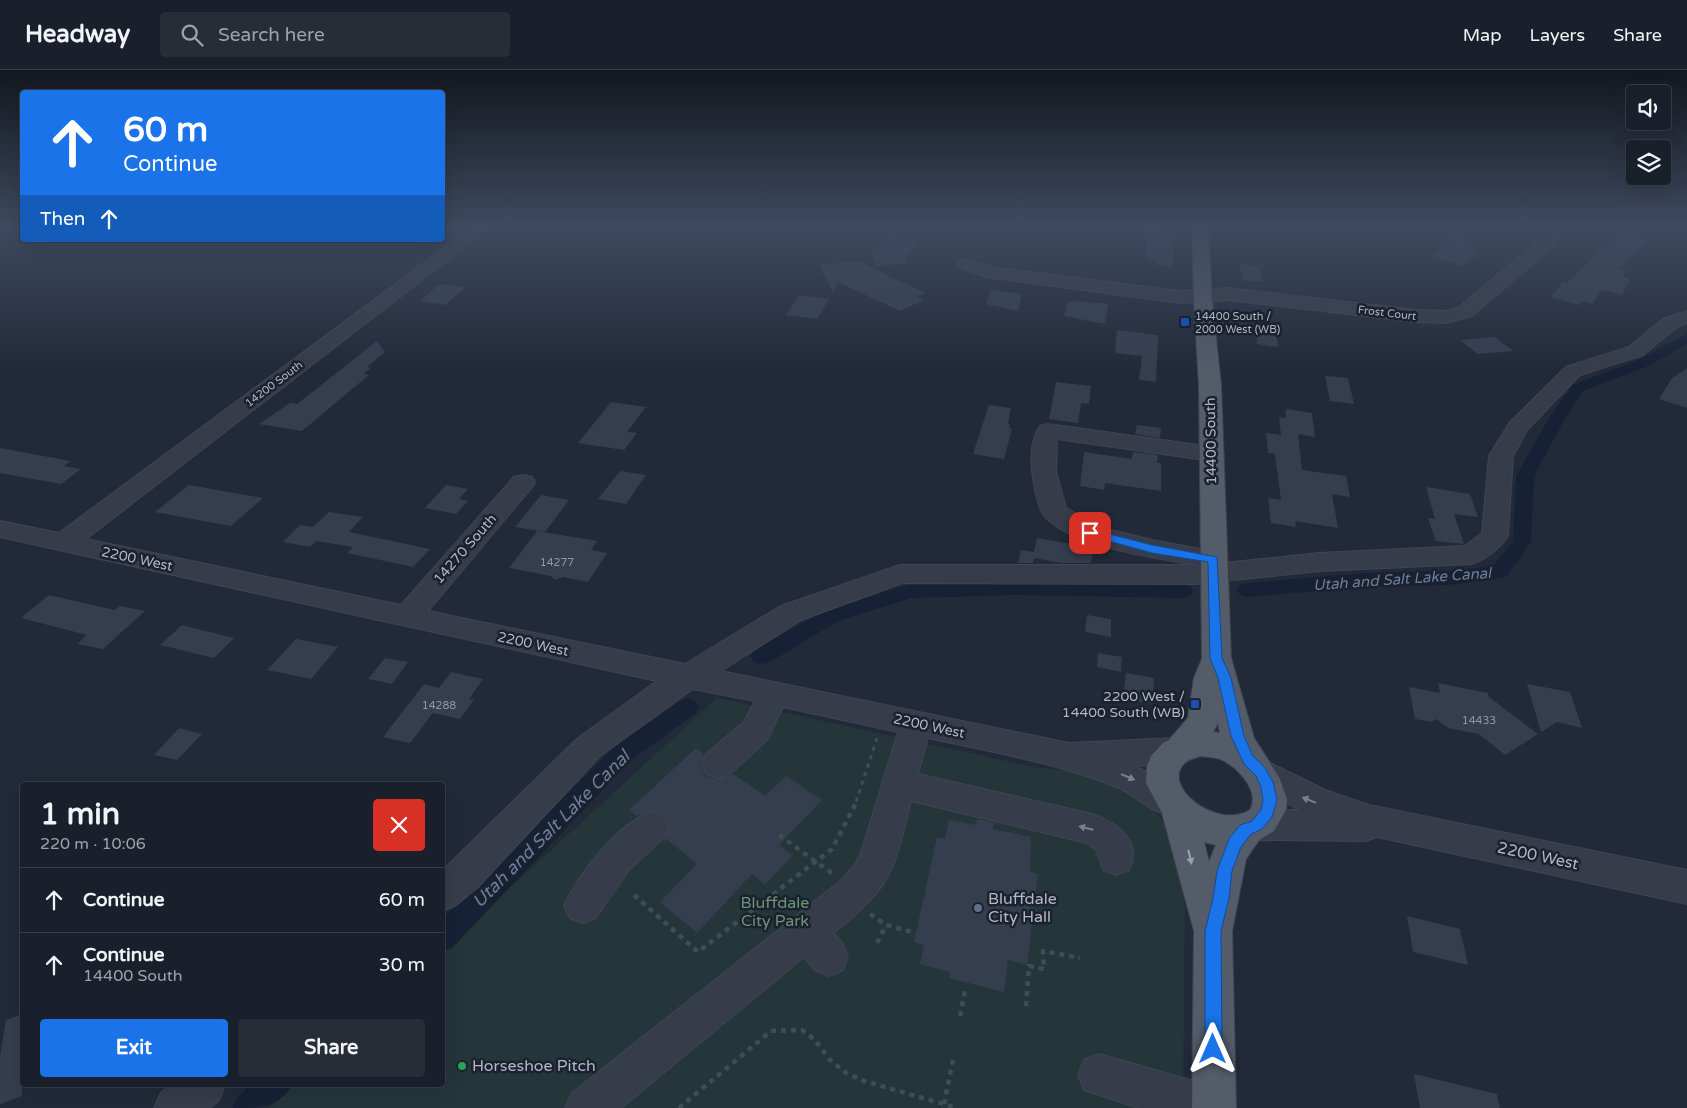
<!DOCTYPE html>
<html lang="en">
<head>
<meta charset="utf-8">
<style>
	:root { --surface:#1a202b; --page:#272d37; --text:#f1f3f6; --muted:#9fa3a9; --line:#383e47; --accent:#1a73e8 }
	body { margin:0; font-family:"Varela Round",sans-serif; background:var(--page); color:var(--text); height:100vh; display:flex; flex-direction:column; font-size:19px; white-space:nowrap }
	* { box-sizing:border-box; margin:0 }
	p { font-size:16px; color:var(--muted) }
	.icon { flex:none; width:28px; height:28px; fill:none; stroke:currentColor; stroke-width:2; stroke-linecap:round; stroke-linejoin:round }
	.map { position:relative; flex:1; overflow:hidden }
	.sheet { position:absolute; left:20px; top:712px; width:425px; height:305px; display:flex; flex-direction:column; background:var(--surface); border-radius:5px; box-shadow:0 5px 20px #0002,0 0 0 1px var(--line) }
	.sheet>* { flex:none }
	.hud { position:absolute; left:20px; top:20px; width:425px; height:152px; border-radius:5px; box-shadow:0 5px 20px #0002,0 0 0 1px var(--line); background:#1a73e8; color:#fff; overflow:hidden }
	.controls { position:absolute; left:1626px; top:15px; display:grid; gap:10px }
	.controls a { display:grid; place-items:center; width:45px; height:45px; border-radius:5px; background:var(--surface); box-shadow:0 5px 20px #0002,0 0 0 1px var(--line); font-size:25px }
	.pin { position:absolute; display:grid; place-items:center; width:42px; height:42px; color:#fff; margin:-21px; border-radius:10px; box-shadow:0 2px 8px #0006 }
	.me { position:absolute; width:55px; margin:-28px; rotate:0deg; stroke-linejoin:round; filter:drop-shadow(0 0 4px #0008) }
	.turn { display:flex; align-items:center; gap:18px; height:105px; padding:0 20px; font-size:22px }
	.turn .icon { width:65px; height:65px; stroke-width:2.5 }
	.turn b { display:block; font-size:35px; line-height:42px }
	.then { display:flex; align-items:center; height:48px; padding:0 20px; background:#0003; gap:10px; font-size:19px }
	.round { display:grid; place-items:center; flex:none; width:52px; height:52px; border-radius:5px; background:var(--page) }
	.summary { display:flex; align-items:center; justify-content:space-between; height:85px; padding:0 20px }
	h1 { font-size:30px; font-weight:700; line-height:38px }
	.action { display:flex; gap:10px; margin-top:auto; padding:10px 20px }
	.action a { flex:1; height:58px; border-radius:5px; background:var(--accent); color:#fff; font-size:20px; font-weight:700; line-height:58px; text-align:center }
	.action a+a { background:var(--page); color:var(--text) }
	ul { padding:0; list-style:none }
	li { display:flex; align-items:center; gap:15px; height:65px; padding:0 20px; border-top:1px solid var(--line) }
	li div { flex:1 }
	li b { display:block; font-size:19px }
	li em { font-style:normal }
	header { display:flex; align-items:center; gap:30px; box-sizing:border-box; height:70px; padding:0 25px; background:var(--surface); border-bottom:1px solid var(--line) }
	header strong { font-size:24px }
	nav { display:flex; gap:28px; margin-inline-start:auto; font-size:18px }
	.search { width:350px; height:45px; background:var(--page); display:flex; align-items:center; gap:12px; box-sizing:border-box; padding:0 18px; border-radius:5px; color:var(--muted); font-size:19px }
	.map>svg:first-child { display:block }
	.green { fill:#24363a }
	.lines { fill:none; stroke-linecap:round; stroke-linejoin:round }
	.canal { fill:#162136; fill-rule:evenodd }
	.building { fill:#343e4f }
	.minor-tunnel-far1 { stroke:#373f4e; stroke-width:30; stroke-dasharray:30 15; stroke-linecap:butt }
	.minor-tunnel { stroke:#373f4e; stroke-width:38; stroke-dasharray:38 19; stroke-linecap:butt }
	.minor-casing { stroke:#3f4552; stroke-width:2 }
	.major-casing { stroke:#3f4552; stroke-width:2 }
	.path-far1 { stroke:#3d4f52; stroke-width:3; stroke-dasharray:4.5 4.5; stroke-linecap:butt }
	.path { stroke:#3d4f52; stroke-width:4.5; stroke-dasharray:5 5; stroke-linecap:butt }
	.minor { fill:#363c49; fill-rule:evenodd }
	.major { fill:#545b69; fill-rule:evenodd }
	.oneway { fill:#7a808d }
	.oneway2 { fill:#9aa0ae }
	.route { fill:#1a73e8; stroke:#114b97 }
	.transit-dot { fill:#1a4fb4; stroke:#1b222e; stroke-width:2 }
	.service-dot { fill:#5c6f8a; stroke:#1b222e; stroke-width:2 }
	.leisure-dot { fill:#2e9e5b; stroke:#1b222e; stroke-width:2 }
	.labels { text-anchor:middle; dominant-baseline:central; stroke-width:5; stroke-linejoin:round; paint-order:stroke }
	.far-street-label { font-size:11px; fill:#b1b7c5; stroke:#1b222e }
	.far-poi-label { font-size:11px; fill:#b1b7c5; stroke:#1b222e; text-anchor:start }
	.number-label { font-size:11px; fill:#9097a6 }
	.street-label { font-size:14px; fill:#b1b7c5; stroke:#1b222e }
	.poi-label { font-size:14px; fill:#b1b7c5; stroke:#1b222e; text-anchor:end }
	.water-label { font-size:15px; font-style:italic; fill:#6b7fa3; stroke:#1b222e }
	.near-street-label { font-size:16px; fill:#b1b7c5; stroke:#1b222e }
	.near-poi-label { font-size:16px; fill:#b1b7c5; stroke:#1b222e; text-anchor:start }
	.near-park-label { font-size:16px; fill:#699576; stroke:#1b222e }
	.near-water-label { font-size:18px; font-style:italic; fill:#6b7fa3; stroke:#1b222e }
</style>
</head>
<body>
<header>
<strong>Headway</strong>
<div class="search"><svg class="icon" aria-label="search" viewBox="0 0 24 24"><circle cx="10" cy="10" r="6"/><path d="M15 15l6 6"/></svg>Search here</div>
<nav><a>Map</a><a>Layers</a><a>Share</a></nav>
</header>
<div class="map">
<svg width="1687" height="1038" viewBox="0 0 1687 1038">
	<rect width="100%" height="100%" fill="#222a39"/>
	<!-- green -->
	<path class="green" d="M717,628L1039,698L1084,702L1103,706L1148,732L1166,756L1185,818L1183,1038H269L294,1015H442L443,879Z"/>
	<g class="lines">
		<!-- canal -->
		<path class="canal" d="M1687,264V274L1648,296L1583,321L1567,345L1534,406L1531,472L1506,507L1448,515L1365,517L1247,527L1240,525L1237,520L1240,515L1247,513L1365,503L1448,501L1493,496L1513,471L1516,406L1551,345L1573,315L1638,290Z
			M1015,511L1183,514L1190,516L1193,521L1190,526L1183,528L1015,525L911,528L838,551L770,592L762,594L754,592L751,586L754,580L824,541L910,514Z
			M688,628L696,631L699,637L696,643L631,690L452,878L442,882V849L615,676L680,631Z
			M251,1015H292C279,1038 259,1038 232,1038L237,1027Z"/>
	</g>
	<!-- building -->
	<path class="building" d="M1146,155H1163V161L1173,162V197L1157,195V190L1146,188Z
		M1637,164L1647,171L1619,198L1627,201L1622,206L1630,209L1622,225L1602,220L1592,234L1582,231L1579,235L1551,227L1563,212L1567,213L1617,165Z
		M1455,168L1476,174L1469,180L1479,183L1462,196L1431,186Z
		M893,169L918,175L904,187L907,193L876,196L870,182L879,174L885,176Z
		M858,191L926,223L917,227L924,230L900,241L838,212L833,222L819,195Z
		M1240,194L1260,196L1263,212L1242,210Z
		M440,214L466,217L445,235L419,231Z
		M991,220L1022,224L1018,241L986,234Z
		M799,225L829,229L817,249L786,245Z
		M1076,231L1108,234L1105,254L1064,246L1068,232Z
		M1256,256L1276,259L1278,277L1257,274Z
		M1117,260L1158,265L1156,312L1139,310L1142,286L1115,283Z
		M1495,267L1513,281L1478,284L1460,270Z
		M377,271L385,282L367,297L371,298L363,304L369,305L302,361L259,354L290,333L297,334Z
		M1687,298V338L1659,329L1672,308Z
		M1325,306L1348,308L1354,334L1330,331Z
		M1056,312L1091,316L1089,334L1081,333L1078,353L1049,349Z
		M611,332L646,337L627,362L637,363L624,380L578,373Z
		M989,335L1011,338L1008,354H1010L1009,358L1012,359L1004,389L973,384Z
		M1286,339L1312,343L1315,367L1298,364L1302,400L1346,406L1350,427L1332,424L1338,458L1295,451L1296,457L1271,453L1268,428L1281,430L1275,384L1268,383L1266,363L1281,365L1279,347L1286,348Z
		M1137,355L1161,358L1160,368L1135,364Z
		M0,378L71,391L64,396L81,399L61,414L0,403Z
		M1084,382L1132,389L1133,382L1158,385L1157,393H1161V421L1105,413L1104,420L1080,416Z
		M620,401L646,405L626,434L598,429Z
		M189,415L263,428L231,456L155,442Z
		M446,415L468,419L459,429L468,431L456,444L425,438Z
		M1426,417L1470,424L1478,447L1454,444L1464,474L1436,471L1428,448L1435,449Z
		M541,425L569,430L545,462L515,457Z
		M329,442L363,447L349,462L430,479L413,497L347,483L353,477L316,471L310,477L283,472L300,455L313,457Z
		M537,461L597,471L591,480L607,483L588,512L563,507L555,510L551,506L509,498Z
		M1037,468L1093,478L1091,493H1061L1034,488L1033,493H1018L1021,480L1034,482Z
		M49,525L115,540L120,536L145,541L103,579L77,574L87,565L21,548Z
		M1087,545L1111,549V567L1085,562Z
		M182,555L234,568L214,588L160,575Z
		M296,569L338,577L311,609L267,600Z
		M1098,583L1122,587L1121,602L1097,597Z
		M385,588L408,592L392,614L368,609Z
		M451,602L483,609L469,629L474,630L460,649L433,643L410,673L383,667L424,614L439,618Z
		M1126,603L1154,608L1153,634L1123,628Z
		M1438,613L1488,623L1489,627L1538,664L1505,685L1479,664L1448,658L1436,649L1431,652L1415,649L1409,617L1440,623Z
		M1527,614L1570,622L1582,658L1557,652L1541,662Z
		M179,658L202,664L177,690L154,685Z
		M696,678L704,684L700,695L705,706L719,710L733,704L765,726L786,706L822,730L779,775L793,785L765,815L752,804L697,863L660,832L697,794L665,768L670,756L664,744L650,740L637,746L629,740Z
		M977,749L994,753L993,759L1031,767L1030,802L1038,804L1027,895L1008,890L1004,922L949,908L950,902L920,894L924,875L914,872L937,767L945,769L949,750L976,755Z
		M1407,846L1460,859L1468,895L1413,882Z
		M22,944V1026L0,1034V986L6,950Z
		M1414,1004L1497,1024L1500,1038H1420Z"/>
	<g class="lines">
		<!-- minor-tunnel-far1 -->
		<path class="minor-tunnel-far1" d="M678,732L718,694"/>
		<!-- minor-tunnel -->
		<path class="minor-tunnel" d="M651,757L679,731"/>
		<defs>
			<path id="minor" d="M475,155H493L86,469L401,535L514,407L523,405L532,407L535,412L532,417L428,541L685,594L781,536L900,495H1198C1157,489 1076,477 1046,448C1038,440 1035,419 1033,408C1030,391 1030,371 1040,356L1048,354L1212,377L1220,379L1224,384L1220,389L1212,391L1057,369L1056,402L1066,438L1099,457L1152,470L1222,483L1226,489L1224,493L1320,483L1465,476L1482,463L1489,386L1510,352L1566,297L1629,277L1663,249L1687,241V253L1677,257L1643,285L1580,305L1527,360L1513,386L1508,466C1500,478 1485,490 1471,494L1320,501L1195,514L902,513L801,550L721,601L1069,673L1174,668L1185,672L1190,681L1185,690L1174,694L1135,696L1183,722L1188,732L1183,742C1156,752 1142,728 1119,718C1058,693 992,682 928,668L918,704L1092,744C1117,753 1143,770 1129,800L1116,805L1103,800L1097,781L1087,773L911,731C903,760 898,797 878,821C866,837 849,850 833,863L843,874L848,887L843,900L829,906L815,900L804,887L621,1038H565L572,1023L839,812L854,796L861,783L898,662L783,637L767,670L730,704L718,708L706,704L702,694L706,684L744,652L755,631L693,619L600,686L478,817L455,836L442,841V801L578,668L657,611L0,467V451L59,463Z
				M1546,168L1552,169L1554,173L1552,177L1472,246L1445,253L1417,252L1228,230L1180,233L987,207L959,198L956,194L959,190L965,189L990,197L1180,221L1228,218L1417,240L1445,241L1458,238L1540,169Z
				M1260,688L1325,720L1369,735L1687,800V834L1377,767L1365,771L1257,770L1245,766L1240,755L1245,744L1257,740H1300L1248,712L1243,702L1248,692Z
				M651,742L663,746L668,757L663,768L628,801L596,848L583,853L570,848L564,836C579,803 617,754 651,742Z
				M1099,984L1211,1016L1226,1023L1233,1038H1139L1084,1020L1078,1005L1084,990Z
				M170,1015H225L219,1030L210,1038H154L161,1023Z"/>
			<path id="major" d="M1192,155H1208L1212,232L1221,315L1231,588L1254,668L1279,707L1287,729L1286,740L1274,761L1259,770L1246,789L1232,861L1236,1038H1192L1194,861L1162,743L1146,713L1147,696L1151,686L1163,673L1169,670L1188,648L1194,608L1202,589L1199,315L1194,232ZM1218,653L1220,663L1213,662ZM1200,686C1206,687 1214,687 1220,689C1237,696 1261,721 1250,740C1216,761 1158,714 1186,692C1189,689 1196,688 1200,686ZM1204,772L1216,775L1209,792Z"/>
		</defs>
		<!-- minor casing -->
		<use href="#minor" class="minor-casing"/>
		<!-- major casing -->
		<use href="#major" class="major-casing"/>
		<!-- path-far1 -->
		<path class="path-far1" d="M856,732L877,668"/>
		<!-- path -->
		<path class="path" d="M779,765L833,804
			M634,825L698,882L832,779L857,731
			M870,844L886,855L912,862
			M877,873L886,855
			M1026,936L1029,896L1044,899L1043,881L1080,888
			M960,946L965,920
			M944,1034L953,990
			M679,1038L771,961L802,960L814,969L830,990L846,1003L864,1011L957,1038"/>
		<!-- minor -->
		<use href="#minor" class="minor"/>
		<!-- major -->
		<use href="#major" class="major"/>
	</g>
	<!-- one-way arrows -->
	<defs><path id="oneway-solid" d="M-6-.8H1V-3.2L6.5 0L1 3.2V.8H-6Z" transform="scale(1.25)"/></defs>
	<g class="oneway">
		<use href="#oneway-solid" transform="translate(1128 707) rotate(23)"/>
		<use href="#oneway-solid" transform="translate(1309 730) rotate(-158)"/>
		<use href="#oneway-solid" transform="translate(1086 758) rotate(-166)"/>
	</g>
	<use class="oneway2" href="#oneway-solid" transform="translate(1190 787) rotate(77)"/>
	<!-- sky -->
	<linearGradient id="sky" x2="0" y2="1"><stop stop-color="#13171f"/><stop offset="0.52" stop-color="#3e4a5f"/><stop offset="1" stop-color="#3e4a5f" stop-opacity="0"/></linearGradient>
	<rect width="1687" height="300" fill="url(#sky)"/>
	<!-- route -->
	<path class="route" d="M1090,459L1152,475L1217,487L1222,588L1231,608L1244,666L1253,686L1265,698L1273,712L1277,730L1272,747L1262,759L1251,764L1241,777L1232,801L1229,828L1221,861L1222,979L1219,985L1213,988L1207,985L1205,979V861L1213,828L1217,801L1229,769L1240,755L1252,751L1261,740L1263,730L1261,717L1256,706L1244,694L1231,666L1218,608L1210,588L1208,492L1152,483L1087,465L1085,463Z"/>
	<!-- markers -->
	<g class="transit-dot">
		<rect x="1180" y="247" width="10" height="10" rx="2.5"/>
		<rect x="1190" y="629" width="10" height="10" rx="2.5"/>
	</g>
	<circle class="service-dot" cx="978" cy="838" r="5"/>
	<circle class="leisure-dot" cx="462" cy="996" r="5"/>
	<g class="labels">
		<!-- far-street labels -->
		<g class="far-street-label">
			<text transform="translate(1387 243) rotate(7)">Frost Court</text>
			<text transform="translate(274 314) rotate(-37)">14200 South</text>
		</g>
		<!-- far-poi labels -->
		<g class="far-poi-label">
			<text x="1195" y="246">14400 South /<tspan x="1195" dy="13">2000 West (WB)</tspan></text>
		</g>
		<!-- number labels -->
		<g class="number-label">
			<text x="557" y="492">14277</text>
			<text x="439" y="635">14288</text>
			<text x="1479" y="650">14433</text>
		</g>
		<!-- street labels -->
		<g class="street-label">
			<text transform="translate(1211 371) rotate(-91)">14400 South</text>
			<text transform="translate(465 479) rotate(-49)">14270 South</text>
			<text transform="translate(137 489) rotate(12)">2200 West</text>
			<text transform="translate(533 574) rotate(12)">2200 West</text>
			<text transform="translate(929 656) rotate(12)">2200 West</text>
		</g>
		<!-- poi labels -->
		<g class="poi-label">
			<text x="1185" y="626">2200 West /<tspan x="1185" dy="16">14400 South (WB)</tspan></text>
		</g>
		<!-- water labels -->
		<g class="water-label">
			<text transform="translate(1402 509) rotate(-4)">Utah and Salt Lake Canal</text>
		</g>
		<!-- near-street labels -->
		<g class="near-street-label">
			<text transform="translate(1538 786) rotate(12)">2200 West</text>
		</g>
		<!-- near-poi labels -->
		<g class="near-poi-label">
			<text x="988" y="829">Bluffdale<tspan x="988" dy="18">City Hall</tspan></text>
			<text x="472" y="996">Horseshoe Pitch</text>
		</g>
		<!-- near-park labels -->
		<g class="near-park-label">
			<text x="775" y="833">Bluffdale<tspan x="775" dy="18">City Park</tspan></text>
		</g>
		<!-- near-water labels -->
		<g class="near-water-label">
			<text transform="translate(551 759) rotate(-45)">Utah and Salt Lake Canal</text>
		</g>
	</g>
</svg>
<div class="controls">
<a><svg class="icon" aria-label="sound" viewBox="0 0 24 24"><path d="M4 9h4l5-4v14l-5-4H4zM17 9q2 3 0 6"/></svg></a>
<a><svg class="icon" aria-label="layers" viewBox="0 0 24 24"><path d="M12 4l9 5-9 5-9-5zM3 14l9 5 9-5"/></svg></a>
</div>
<div class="pin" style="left:1090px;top:463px;background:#d93025"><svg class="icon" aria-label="arrive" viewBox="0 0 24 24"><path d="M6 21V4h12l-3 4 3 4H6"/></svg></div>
<svg class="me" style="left:1213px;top:979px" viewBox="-20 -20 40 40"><path d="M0-17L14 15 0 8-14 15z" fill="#1a73e8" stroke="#fff" stroke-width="4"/></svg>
<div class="hud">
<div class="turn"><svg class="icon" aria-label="ahead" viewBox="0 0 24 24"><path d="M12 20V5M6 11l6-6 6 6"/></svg><div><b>60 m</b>Continue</div></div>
<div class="then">Then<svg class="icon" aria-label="ahead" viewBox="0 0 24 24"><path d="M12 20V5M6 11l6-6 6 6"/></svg></div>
</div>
<section class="sheet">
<div class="summary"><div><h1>1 min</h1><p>220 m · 10:06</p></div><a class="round" style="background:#d93025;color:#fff"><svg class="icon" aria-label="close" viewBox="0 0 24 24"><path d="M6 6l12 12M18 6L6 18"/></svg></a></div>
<ul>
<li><svg class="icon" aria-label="ahead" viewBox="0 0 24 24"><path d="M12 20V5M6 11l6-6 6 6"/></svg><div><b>Continue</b></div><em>60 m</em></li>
<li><svg class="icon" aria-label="ahead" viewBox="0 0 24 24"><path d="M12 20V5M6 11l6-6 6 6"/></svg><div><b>Continue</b><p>14400 South</p></div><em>30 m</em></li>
</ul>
<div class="action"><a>Exit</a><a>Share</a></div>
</section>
</div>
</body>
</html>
